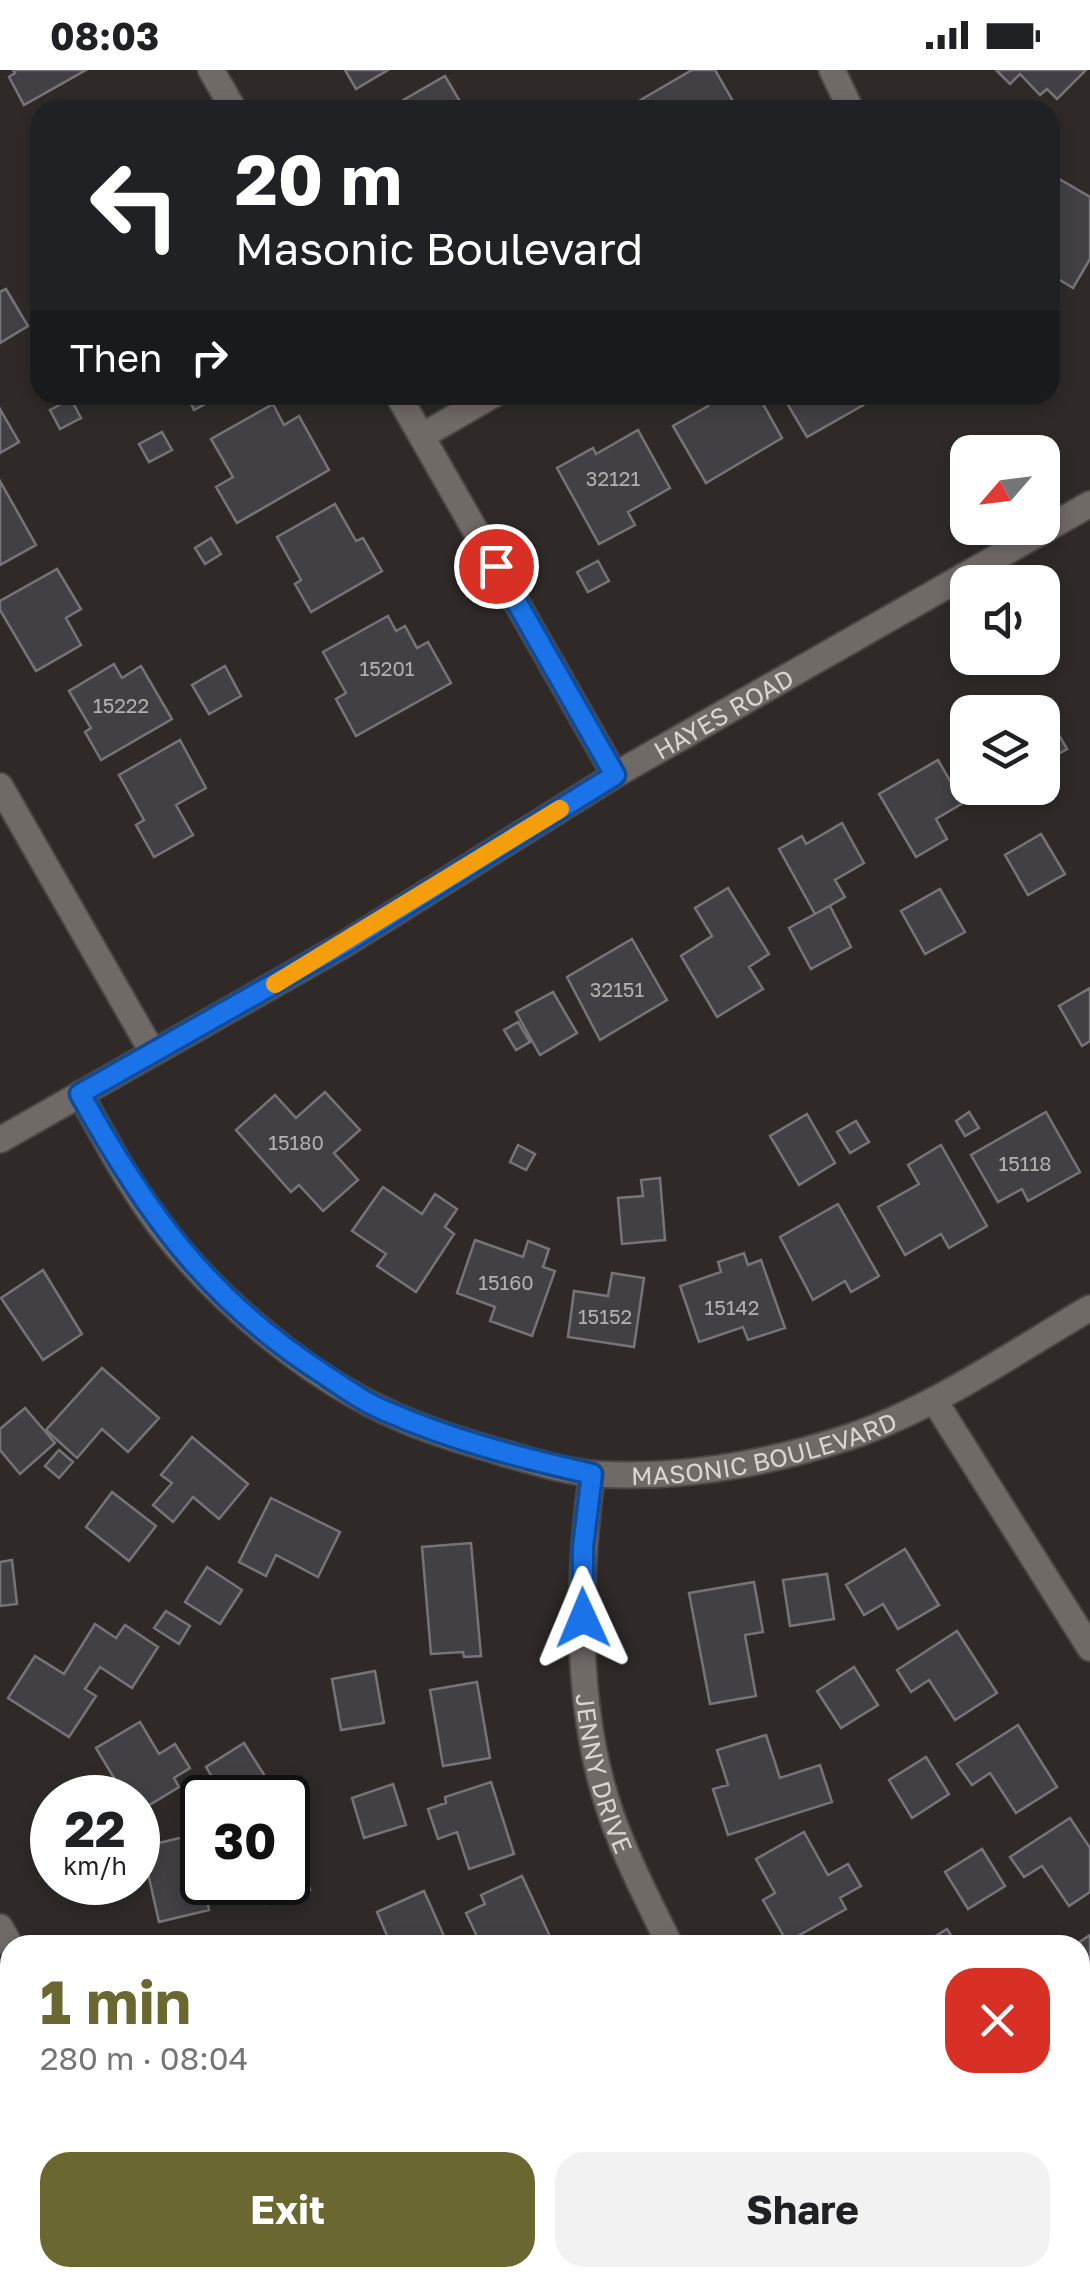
<!DOCTYPE html>
<html lang="en">
<head>
<meta charset="utf-8">
<style>
	:root { --surface:#fff; --page:#f2f2f2; --text:#202124; --muted:#757577; --accent:#6a6730 }
	body { margin:0; font-family:"Golos Text",sans-serif; background:var(--page); color:var(--text); height:100vh; display:flex; flex-direction:column; font-size:38px; white-space:nowrap }
	* { box-sizing:border-box; margin:0 }
	p { font-size:32px; color:var(--muted) }
	.icon { flex:none; width:55px; height:55px; fill:none; stroke:currentColor; stroke-width:2; stroke-linecap:round; stroke-linejoin:round }
	.map { position:relative; flex:1; overflow:hidden }
	.side { position:absolute; left:0px; top:1865px; width:1090px; height:352px; display:flex; flex-direction:column; background:var(--surface); border-radius:30px 30px 0 0; box-shadow:0 5px 15px #0003 }
	.side>* { flex:none }
	.banner { position:absolute; left:30px; top:30px; width:1030px; height:305px; border-radius:30px; box-shadow:0 5px 15px #0003; background:#202124; color:#fff; overflow:hidden }
	.needle { width:65px; rotate:242deg }
	.buttons { position:absolute; left:950px; top:365px; display:grid; gap:20px }
	.buttons a { display:grid; place-items:center; width:110px; height:110px; border-radius:20px; background:var(--surface); box-shadow:0 5px 15px #0003; font-size:50px }
	.speed { position:absolute; left:30px; top:1705px; display:flex; gap:20px; font-size:50px; font-weight:700; text-align:center }
	.speed>* { display:grid; place-content:center; width:130px; height:130px; border-radius:50%; background:var(--surface); box-shadow:0 5px 15px #0003; line-height:1 }
	.speed small { font-size:25px; font-weight:400 }
	.speed .limit { border:5px solid #111; border-radius:15px; background:#fff; color:#111 }
	.pin { position:absolute; display:grid; place-items:center; width:85px; height:85px; color:#fff; margin:-42px; border:5px solid #fff; border-radius:50%; box-shadow:0 2px 10px #0007 }
	.me { position:absolute; width:110px; margin:-55px; rotate:359deg; stroke-linejoin:round; filter:drop-shadow(0 0 8px #0008) }
	.turn { display:flex; align-items:center; gap:35px; height:210px; padding:0 40px; font-size:45px }
	.turn .icon { width:130px; height:130px; stroke-width:2.5 }
	.turn b { display:block; font-size:70px; line-height:85px }
	.then { display:flex; align-items:center; height:95px; padding:0 40px; background:#0003; gap:20px; font-size:38px }
	.round { display:grid; place-items:center; flex:none; width:105px; height:105px; border-radius:30px; background:var(--page) }
	.summary { display:flex; align-items:center; justify-content:space-between; height:170px; padding:0 40px }
	h1 { font-size:60px; font-weight:700; line-height:75px; color:var(--accent) }
	.cta { display:flex; gap:20px; margin-top:auto; padding:20px 40px }
	.cta a { flex:1; height:115px; border-radius:30px; background:var(--accent); color:#fff; font-size:40px; font-weight:700; line-height:115px; text-align:center }
	.cta a+a { background:var(--page); color:var(--text) }
	.status { display:flex; justify-content:space-between; align-items:center; height:70px; padding:0 50px; background:var(--surface); direction:ltr }
	.status svg { height:28px; fill:currentColor }
	.map>svg:first-child { display:block }
	.building { fill:#424044; stroke:#777479; stroke-width:2.5 }
	.lines { fill:none; stroke-linecap:round; stroke-linejoin:round }
	.street-casing { stroke:#494644; stroke-width:29 }
	.secondary-casing { stroke:#494644; stroke-width:29 }
	.street { stroke:#706a67; stroke-width:25 }
	.secondary { stroke:#706a67; stroke-width:25 }
	.route-casing { stroke:#114b97; stroke-width:25 }
	.route { stroke:#1a73e8; stroke-width:18 }
	.slow { stroke:#f59e0b; stroke-width:18 }
	.labels { text-anchor:middle; dominant-baseline:central; stroke-width:8; stroke-linejoin:round; paint-order:stroke }
	.number-label { font-size:20px; fill:#b3b0b0 }
	.street-label { font-size:25px; fill:#d9d6d4; stroke:#2f2a28 }
</style>
</head>
<body>
<div class="status"><b>08:03</b><svg viewBox="0 0 49 12"><path d="M0 12V9h3v3zM5 12V6h3v6zM10 12V3h3v9zM15 12V0h3v12zM26 1h20v11H26zM47 4h2v5h-2z"/></svg></div>
<div class="map">
<svg width="1090" height="2216" viewBox="0 0 1090 2216">
	<rect width="100%" height="100%" fill="#2f2a28"/>
	<!-- building -->
	<path class="building" d="M13,0H86L24,35L9,7L15,3Z
		M345,0H388L356,19Z
		M692,0H715L738,40H633L630,36Z
		M996,0H1086L1057,29L1047,19L1040,25L1020,4L1010,14Z
		M445,6L465,40H386Z
		M1056,107L1090,127V189L1073,218L1050,204V116Z
		M6,219L28,256L0,273V222Z
		M187,325H222L194,340Z
		M702,325H758L782,368L706,413L673,356L708,336Z
		M782,325H881L807,367Z
		M71,329L81,348L60,359L50,340Z
		M273,334L284,355L299,346L329,400L237,453L216,417L233,407L211,369Z
		M0,339L19,372L0,383Z
		M638,360L670,418L628,442L635,455L599,474L557,398L593,378L596,384Z
		M162,362L172,380L149,392L139,374Z
		M0,411L36,475L0,495Z
		M335,434L356,471L363,468L382,501L311,542L295,514L301,510L277,467Z
		M211,468L221,484L205,494L195,478Z
		M598,491L609,511L588,522L577,502Z
		M57,499L81,539L66,548L81,575L36,601L0,540V531Z
		M388,546L396,561L405,556L417,578L428,572L451,613L356,666L336,629L346,623L323,582Z
		M114,594L122,608L141,596L172,649L101,690L85,662L91,658L69,621Z
		M225,596L241,626L209,644L192,615Z
		M1043,637L1067,679L1042,693V642H1033Z
		M180,670L206,718L176,735L193,765L154,787L136,755L144,750L119,705Z
		M938,690L963,733L936,749L947,769L916,787L879,724Z
		M1042,699L1050,713L1020,731L1012,718H1042Z
		M842,753L864,793L835,810L845,827L815,844L779,779L802,766L806,774Z
		M1041,764L1065,804L1028,825L1005,785Z
		M728,818L769,884L749,897L763,919L717,947L681,886L712,866L695,838Z
		M940,819L965,862L925,884L901,841Z
		M830,836L851,877L811,899L789,858Z
		M632,869L667,930L600,970L567,907Z
		M1090,918V971L1082,976L1059,936Z
		M553,922L577,963L540,985L516,942Z
		M518,952L530,972L516,980L504,960Z
		M325,1022L360,1060L334,1083L358,1110L323,1141L299,1115L291,1122L236,1060L275,1025L296,1048Z
		M969,1042L979,1058L965,1066L956,1051Z
		M1046,1042L1080,1102L1028,1131L1022,1119L998,1132L971,1085Z
		M807,1044L835,1093L799,1115L770,1066Z
		M856,1051L869,1072L850,1083L837,1062Z
		M518,1075L535,1084L526,1100L510,1092Z
		M941,1075L987,1156L949,1178L941,1164L905,1185L878,1137L919,1114L908,1095Z
		M660,1108L665,1170L622,1174L618,1128L643,1126L641,1110Z
		M383,1117L422,1144L435,1124L457,1139L445,1157L454,1164L416,1222L377,1196L386,1184L352,1161Z
		M838,1134L879,1206L851,1222L845,1211L813,1230L780,1167Z
		M475,1170L523,1187L528,1171L549,1179L543,1197L555,1201L532,1266L490,1251L495,1237L457,1223Z
		M744,1183L748,1195L761,1190L785,1258L748,1270L743,1257L699,1272L680,1216L721,1202L718,1192Z
		M43,1200L82,1264L43,1290L1,1228Z
		M612,1203L644,1208L634,1277L568,1267L574,1221L608,1226Z
		M102,1298L159,1348L128,1382L102,1359L77,1388L46,1360Z
		M25,1338L55,1373L20,1404L0,1380V1359Z
		M192,1367L248,1414L219,1449L193,1427L173,1452L153,1435L172,1413L161,1405Z
		M59,1380L73,1392L59,1408L45,1396Z
		M112,1422L156,1456L129,1491L86,1457Z
		M271,1428L340,1462L318,1507L276,1485L266,1506L239,1492Z
		M471,1473L481,1586L464,1587L463,1582L431,1584L422,1477Z
		M905,1479L939,1535L898,1559L883,1534L864,1545L846,1515Z
		M12,1490L17,1534L0,1536V1492Z
		M207,1497L242,1520L220,1554L185,1532Z
		M827,1504L834,1549L790,1556L783,1510Z
		M754,1512L763,1562L745,1565L756,1626L710,1634L689,1523Z
		M166,1541L190,1556L179,1574L154,1558Z
		M95,1554L116,1568L125,1555L158,1577L132,1618L100,1597L85,1619L96,1626L69,1667L8,1628L35,1586L64,1604Z
		M957,1561L997,1623L955,1650L929,1610L911,1622L897,1600Z
		M854,1597L878,1635L841,1658L817,1621Z
		M375,1601L384,1653L341,1660L332,1609Z
		M477,1612L490,1688L443,1696L430,1620Z
		M140,1652L159,1684L175,1674L190,1698L174,1708L179,1717L138,1742V1728H126L96,1678Z
		M1018,1655L1057,1717L1016,1743L990,1703L972,1715L957,1694Z
		M766,1665L780,1708L820,1695L832,1732L728,1765L713,1719L728,1715L717,1680Z
		M244,1673L268,1711L242,1728H225L206,1697Z
		M926,1687L949,1724L912,1748L889,1710Z
		M491,1712L514,1784L469,1799L457,1762L438,1769L428,1739L446,1733L445,1727Z
		M393,1714L406,1755L364,1768L352,1728Z
		M1070,1748L1090,1778V1822L1069,1836L1042,1796L1024,1807L1010,1787Z
		M804,1762L828,1805L848,1794L861,1816L840,1828L846,1839L787,1872L763,1830L775,1823L756,1789Z
		M192,1765L202,1812H222L225,1826L207,1830L209,1840L159,1852L142,1777Z
		M982,1779L1005,1816L968,1839L945,1802Z
		M298,1780L310,1820L266,1834L259,1812H288V1783Z
		M522,1806L554,1875H481L466,1843L485,1834L481,1825Z
		M424,1821L444,1866L423,1875H391L377,1842Z
		M947,1859L957,1875H921Z
		M1090,1865V1903L1080,1888V1875H1075Z
		M2,2083L10,2097V2170L0,2176Z
		M1090,2122V2176L1080,2158V2127Z
		M10,2206L90,2208L93,2213L88,2216H3L0,2212Z
		M984,2208H1026L1010,2216H988Z"/>
	<g class="lines">
		<defs>
			<g id="street">
				<path d="M211,0L234,40"/>
				<path d="M832,0L851,40"/>
				<path d="M398,325L615,705"/>
				<path d="M422,366L493,325"/>
				<path d="M0,716L153,983"/>
				<path d="M934,1330L1090,1578"/>
				<path id="s1" d="M592,1404C577,1516 574,1642 613,1750C629,1794 650,1834 670,1875"/>
				<path d="M0,1857L10,1875"/>
				<path d="M194,2208L199,2216"/>
				<path d="M860,2208L865,2216"/>
				<path d="M323,2216L339,2208"/>
			</g>
			<g id="secondary">
				<path id="s2" d="M80,1024C107,1072 133,1123 168,1166C223,1234 306,1304 385,1341C424,1360 466,1372 507,1384C535,1392 567,1402 596,1404C683,1409 767,1394 849,1367C935,1338 1013,1283 1090,1238"/>
				<path id="s3" d="M0,1070L345,874L615,705L1090,434"/>
			</g>
		</defs>
		<!-- street casing -->
		<use href="#street" class="street-casing"/>
		<!-- secondary casing -->
		<use href="#secondary" class="secondary-casing"/>
		<!-- street -->
		<use href="#street" class="street"/>
		<!-- secondary -->
		<use href="#secondary" class="secondary"/>
	</g>
	<g class="lines">
		<defs>
			<path id="route" d="M496,496L615,705L344,874L80,1024C145,1141 207,1229 322,1303C343,1317 365,1333 388,1342C454,1371 522,1388 592,1404L583,1477V1548"/>
		</defs>
		<!-- route casing -->
		<use href="#route" class="route-casing"/>
		<!-- route -->
		<use href="#route" class="route"/>
		<!-- slow -->
		<path class="slow" d="M275,914L560,739"/>
	</g>
	<g class="labels">
		<!-- number labels -->
		<g class="number-label">
			<text x="613" y="408">32121</text>
			<text x="387" y="598">15201</text>
			<text x="121" y="635">15222</text>
			<text x="617" y="919">32151</text>
			<text x="296" y="1072">15180</text>
			<text x="1025" y="1093">15118</text>
			<text x="506" y="1212">15160</text>
			<text x="732" y="1237">15142</text>
			<text x="605" y="1246">15152</text>
		</g>
		<!-- street labels -->
		<g class="street-label">
			<text stroke="none"><textPath href="#s3" startOffset="840">HAYES ROAD</textPath></text>
			<text stroke="none"><textPath href="#s2" startOffset="840">MASONIC BOULEVARD</textPath></text>
			<text stroke="none"><textPath href="#s1" startOffset="302">JENNY DRIVE</textPath></text>
		</g>
	</g>
</svg>
<div class="buttons">
<a><svg class="needle" viewBox="-14 -14 28 28"><path d="M0-13l5 13h-10z" fill="#e53935"/><path d="M0 13l5-13h-10z" fill="#757577"/></svg></a>
<a><svg class="icon" aria-label="sound" viewBox="0 0 24 24"><path d="M4 9h4l5-4v14l-5-4H4zM17 9q2 3 0 6"/></svg></a>
<a><svg class="icon" aria-label="layers" viewBox="0 0 24 24"><path d="M12 4l9 5-9 5-9-5zM3 14l9 5 9-5"/></svg></a>
</div>
<div class="speed"><div>22<small>km/h</small></div><div class="limit">30</div></div>
<div class="pin" style="left:496px;top:496px;background:#d93025"><svg class="icon" aria-label="arrive" viewBox="0 0 24 24"><path d="M6 21V4h12l-3 4 3 4H6"/></svg></div>
<svg class="me" style="left:583px;top:1548px" viewBox="-20 -20 40 40"><path d="M0-17L14 15 0 8-14 15z" fill="#1a73e8" stroke="#fff" stroke-width="4"/></svg>
<div class="banner">
<div class="turn"><svg class="icon" aria-label="left" viewBox="0 0 24 24"><path d="M17 20v-9H6M10 6l-5 5 5 5"/></svg><div><b>20 m</b>Masonic Boulevard</div></div>
<div class="then">Then<svg class="icon" aria-label="right" viewBox="0 0 24 24"><path d="M7 20v-9h11M14 6l5 5-5 5"/></svg></div>
</div>
<section class="side">
<div class="summary"><div><h1>1 min</h1><p>280 m · 08:04</p></div><a class="round" style="background:#d93025;color:#fff"><svg class="icon" aria-label="close" viewBox="0 0 24 24"><path d="M6 6l12 12M18 6L6 18"/></svg></a></div>
<div class="cta"><a>Exit</a><a>Share</a></div>
</section>
</div>
</body>
</html>
